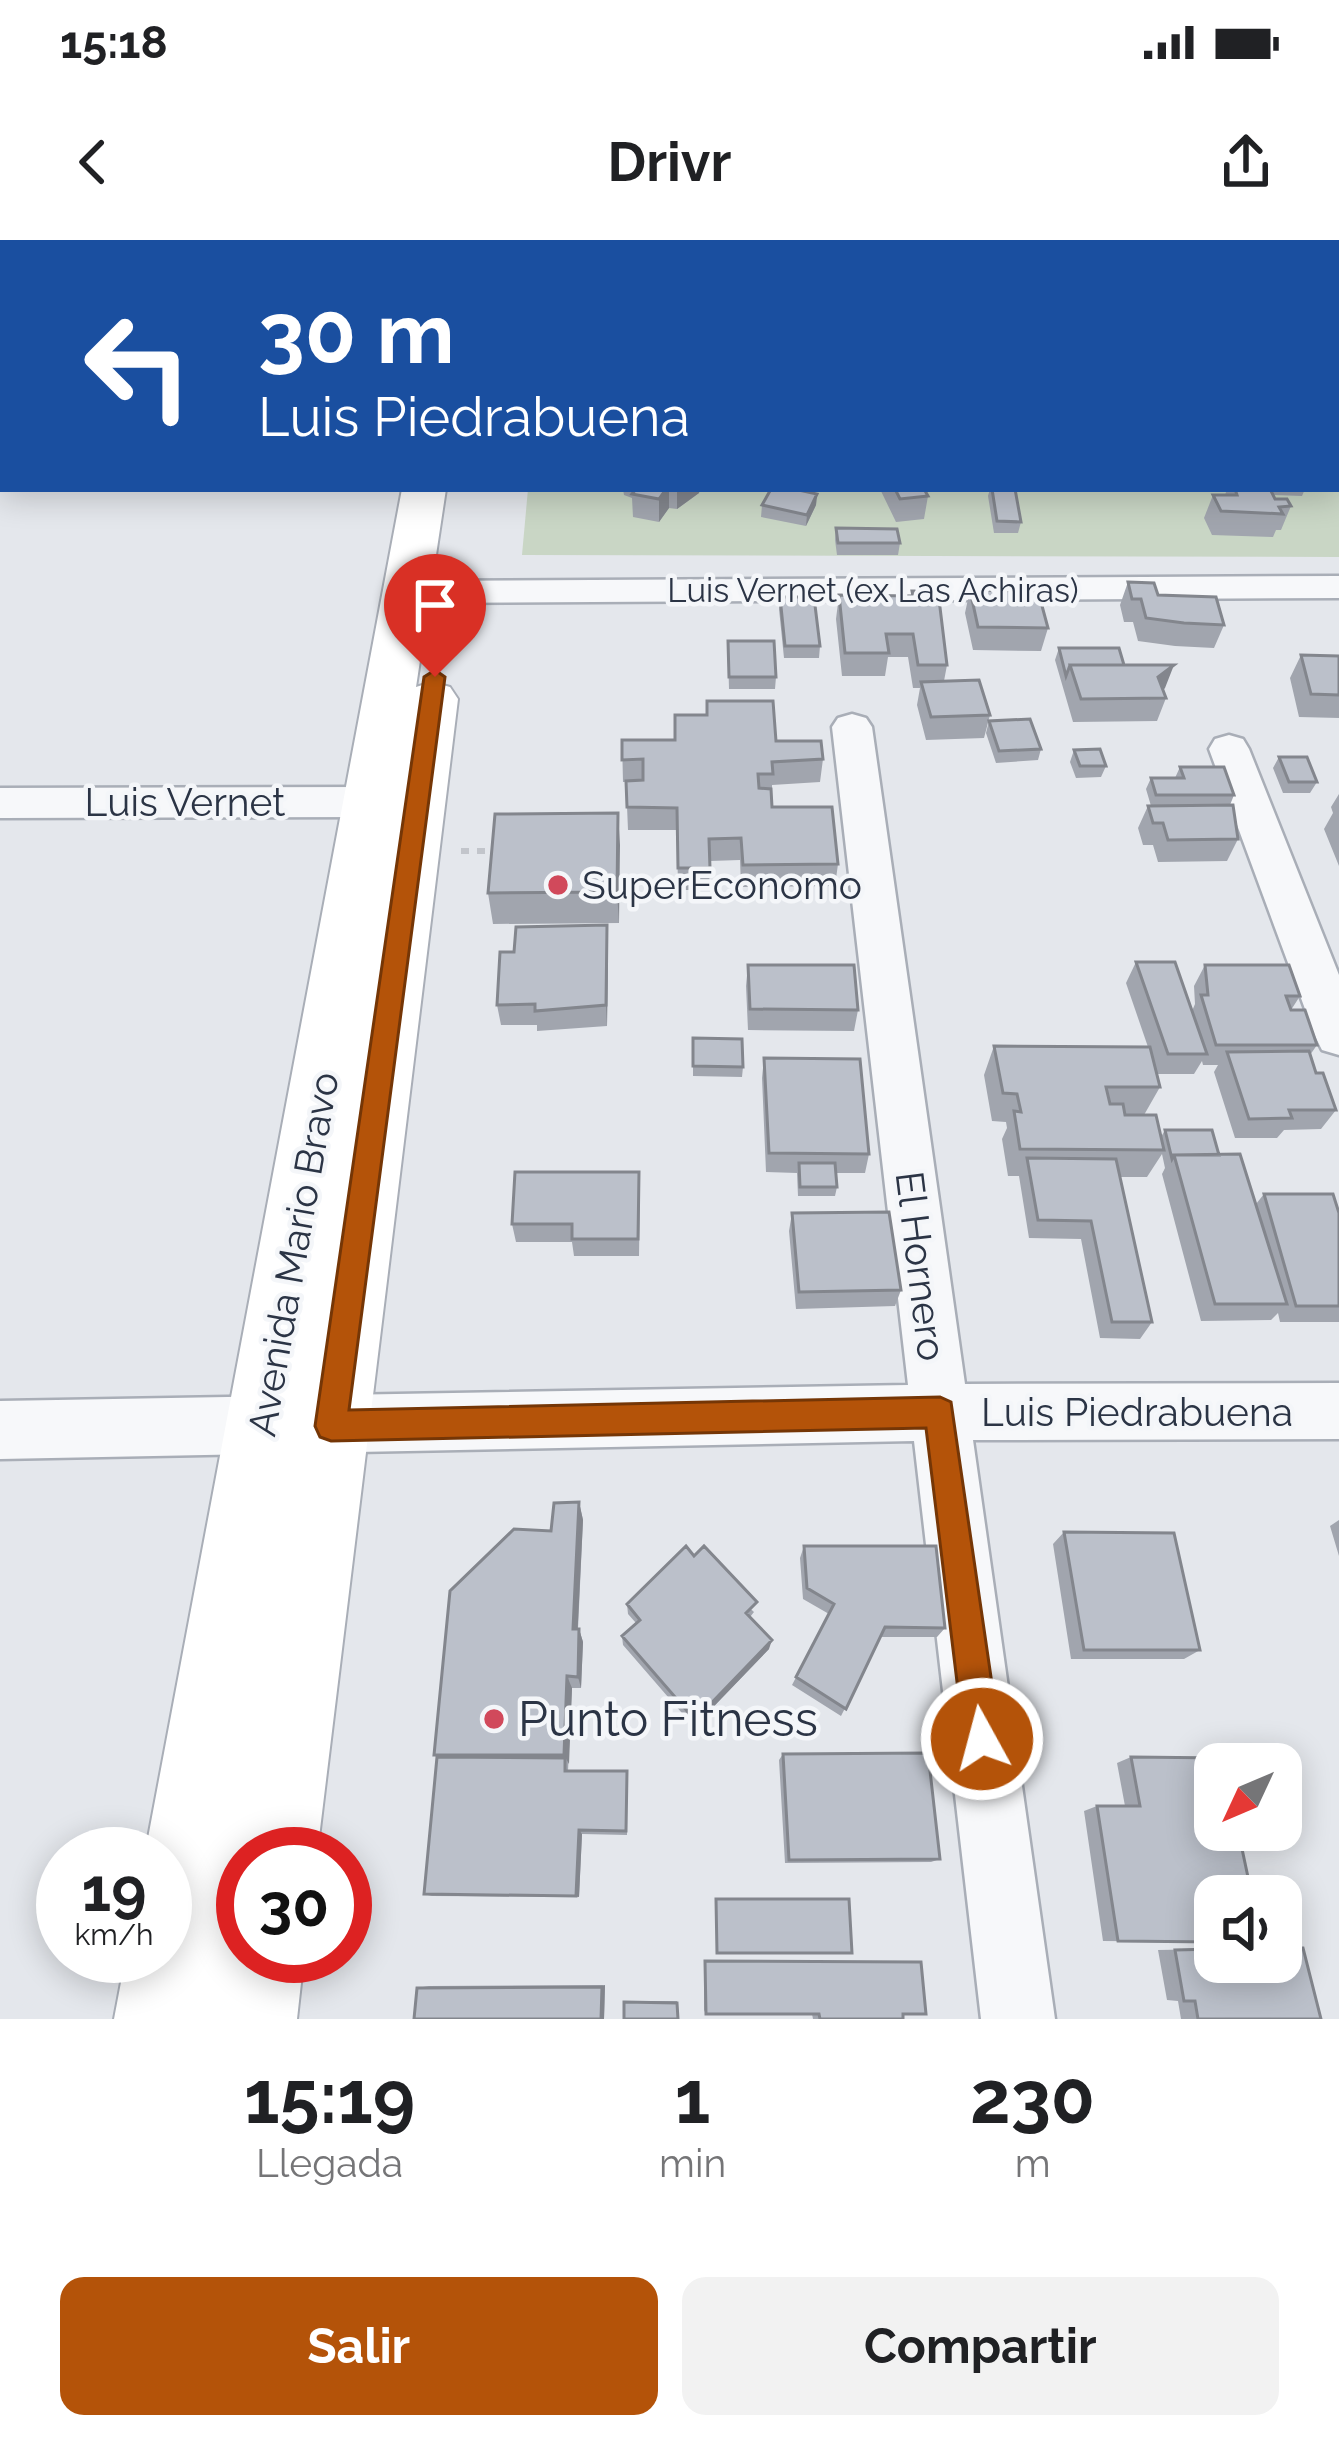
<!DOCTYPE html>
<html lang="es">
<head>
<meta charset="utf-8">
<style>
	:root { --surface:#fff; --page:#f2f2f2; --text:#202124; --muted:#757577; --accent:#b45309 }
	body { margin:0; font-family:Raleway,sans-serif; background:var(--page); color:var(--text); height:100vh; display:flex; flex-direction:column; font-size:45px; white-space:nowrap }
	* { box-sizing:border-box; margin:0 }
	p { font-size:39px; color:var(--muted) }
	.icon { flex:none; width:66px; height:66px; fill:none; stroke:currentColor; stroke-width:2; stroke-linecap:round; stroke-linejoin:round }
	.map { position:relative; height:1779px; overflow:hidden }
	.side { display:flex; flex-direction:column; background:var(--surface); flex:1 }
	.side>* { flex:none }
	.guide { position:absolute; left:0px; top:0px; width:1341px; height:252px; box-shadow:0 6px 30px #0003; background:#1a4fa0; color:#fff; overflow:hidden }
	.needle { width:78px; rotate:226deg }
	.tools { position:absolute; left:1194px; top:1503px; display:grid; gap:24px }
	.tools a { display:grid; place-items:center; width:108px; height:108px; border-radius:24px; background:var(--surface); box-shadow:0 6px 30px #0003; font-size:60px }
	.speed { position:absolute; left:36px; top:1587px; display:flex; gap:24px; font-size:60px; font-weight:700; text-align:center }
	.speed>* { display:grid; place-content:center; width:156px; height:156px; border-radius:50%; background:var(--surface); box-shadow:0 6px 30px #0003; line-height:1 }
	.speed small { font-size:30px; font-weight:400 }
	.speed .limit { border:18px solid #d22; background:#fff; color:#111 }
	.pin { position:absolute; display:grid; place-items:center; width:102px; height:102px; color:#fff; margin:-123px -51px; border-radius:50% 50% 50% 0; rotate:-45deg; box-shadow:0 0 12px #0007 }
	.pin .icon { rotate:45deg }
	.me { position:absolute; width:132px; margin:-66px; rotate:353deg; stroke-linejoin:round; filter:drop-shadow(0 0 9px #0008) }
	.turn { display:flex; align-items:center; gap:42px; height:252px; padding:0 60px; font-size:54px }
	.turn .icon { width:156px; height:156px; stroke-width:2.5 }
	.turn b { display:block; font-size:84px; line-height:102px }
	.eta { display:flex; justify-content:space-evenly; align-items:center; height:204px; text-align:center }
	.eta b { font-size:72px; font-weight:700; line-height:84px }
	.cta { display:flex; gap:24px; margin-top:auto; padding:24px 60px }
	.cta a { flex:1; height:138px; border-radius:24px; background:var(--accent); color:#fff; font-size:48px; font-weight:700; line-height:138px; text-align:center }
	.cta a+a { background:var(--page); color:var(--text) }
	.status { display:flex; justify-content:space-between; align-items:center; height:84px; padding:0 60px; background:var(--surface); direction:ltr }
	.status svg { height:33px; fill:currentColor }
	header { display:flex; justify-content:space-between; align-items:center; height:156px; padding:0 60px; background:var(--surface); font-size:54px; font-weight:700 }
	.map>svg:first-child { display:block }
	.green { fill:#c9d6c5 }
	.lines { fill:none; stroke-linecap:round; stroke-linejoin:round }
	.street-casing { stroke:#a9aeb7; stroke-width:5 }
	.secondary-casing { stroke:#a9aeb7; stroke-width:4 }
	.path { stroke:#c2c5cb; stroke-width:6; stroke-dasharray:8 8; stroke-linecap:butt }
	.street { fill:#f7f8fa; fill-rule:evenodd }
	.secondary { fill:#fff; fill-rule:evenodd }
	.wall { fill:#a1a5ae }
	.shaded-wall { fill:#83868d }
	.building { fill:#bbc0ca; stroke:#83868d; stroke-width:3 }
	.route { fill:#b45309; stroke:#753606; stroke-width:3 }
	.poi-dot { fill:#d1495b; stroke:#f4f6f9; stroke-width:4.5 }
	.labels { text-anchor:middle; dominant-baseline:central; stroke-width:9; stroke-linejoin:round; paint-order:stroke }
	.far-street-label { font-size:33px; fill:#2b3445; stroke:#f4f6f9 }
	.street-label { font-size:39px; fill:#2b3445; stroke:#f4f6f9 }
	.poi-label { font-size:39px; fill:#2b3445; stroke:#f4f6f9; text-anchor:start }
	.near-poi-label { font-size:48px; fill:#2b3445; stroke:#f4f6f9; text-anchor:start }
</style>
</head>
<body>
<div class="status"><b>15:18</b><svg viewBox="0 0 49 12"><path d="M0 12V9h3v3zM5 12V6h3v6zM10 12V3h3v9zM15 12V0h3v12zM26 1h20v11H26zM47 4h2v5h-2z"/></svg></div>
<header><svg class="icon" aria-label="back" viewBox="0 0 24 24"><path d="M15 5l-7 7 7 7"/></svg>Drivr<svg class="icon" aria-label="share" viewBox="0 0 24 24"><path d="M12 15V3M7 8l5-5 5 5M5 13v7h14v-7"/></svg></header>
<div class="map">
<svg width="1339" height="1779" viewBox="0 0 1339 1779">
	<rect width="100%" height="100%" fill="#e4e7ec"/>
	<!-- green -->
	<path class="green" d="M550,0H1339V317L522,315L528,249H1338V3Z"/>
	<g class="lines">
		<defs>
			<path id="street" d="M78,0H106L77,3Z
				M810,0H838V3H810Z
				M1127,0H1155L1126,3Z
				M1339,113V132H1338V113Z
				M1339,336V358L406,363L388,352L406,341Z
				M852,474L866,478L872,487L965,1144L1339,1143V1199L973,1200L1055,1779H981L914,1201L0,1219V1161L908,1145L832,487L838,478Z
				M1229,495L1243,499L1249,509L1339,735V815L1322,810L1315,796L1209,509L1215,499Z
				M370,547L385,552L391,562L385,572L370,577L0,578V548Z"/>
			<path id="secondary" d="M449,0H485L448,3Z
				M0,161H3V185H0Z
				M402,249H446L416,447L432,442L450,447L458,459L317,1614H243V1647L233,1630L225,1682L243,1675V1716H304L297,1779H114L126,1716H165V1614H145Z"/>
		</defs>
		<!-- street casing -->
		<use href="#street" class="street-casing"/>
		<!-- secondary casing -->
		<use href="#secondary" class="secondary-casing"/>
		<!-- path -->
		<path class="path" d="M461,611H490"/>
		<!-- street -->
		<use href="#street" class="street"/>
		<!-- secondary -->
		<use href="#secondary" class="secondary"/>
	</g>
	<!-- wall -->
	<path class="wall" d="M579,0H637V3H579Z
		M871,0H923V3H872Z
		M1050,0H1086L1081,3H1061Z
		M1339,148V218L1338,220V151Z
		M623,249H700L699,253L677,269L669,268L659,282L633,277L632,258L624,255Z
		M880,249H924L928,256L924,279L896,282Z
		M990,249H1015L1021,282L1018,293H994L988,256Z
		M1227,249H1305L1302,256L1274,255L1275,259L1291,266L1281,290H1276L1273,297L1212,295L1204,278L1213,255H1225Z
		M817,254L816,265L806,286L761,277L762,265Z
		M836,288L900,303L898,315H837L835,300Z
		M1128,342L1224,385L1214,408L1175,406L1138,401L1133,382H1124L1120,365Z
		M970,350L1048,388L1041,411L973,410L965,373Z
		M912,351L947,425L944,441L990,475L984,498L926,500L917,465L920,448H913L908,417H888L885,436H842L836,379L839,355L911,356Z
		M780,357L820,406L819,418H784L779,369Z
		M1059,408L1124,425L1165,448L1163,450L1166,458L1157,481L1073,482L1055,420Z
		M728,412L776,437L775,449H729Z
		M1301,415L1339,416V478L1299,477L1290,438Z
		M989,481L1041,509L1038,520L996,523L986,493Z
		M622,500L776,501L823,519L820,542L772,545V567L838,624L835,646L741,647L740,620L710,621L709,650H678L677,590H628L626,542H623Z
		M1074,510L1106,526L1101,537L1076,538L1070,522Z
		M1279,517L1317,542L1310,553H1283L1273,528Z
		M1180,527L1234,555L1230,565L1238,599L1227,621L1158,622L1153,605H1143L1138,588L1148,566H1151L1146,549L1151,538H1175Z
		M1339,554V626L1324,589L1333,573L1331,567Z
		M618,573L619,683L493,684L488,653Z
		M608,707L607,786L537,791V785H501L497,765L514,712Z
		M1136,722L1192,771L1195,764L1194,746L1205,725L1300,756L1291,770L1317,805L1310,815L1316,833L1336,870L1321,889L1284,890L1277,898H1235L1214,832L1218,825H1203L1202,821L1194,834H1157L1160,847L1144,875L1161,897L1165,890L1219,915L1256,964L1264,954L1339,973V1082H1280L1278,1073L1271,1080L1201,1081L1162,934L1165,928L1162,914L1147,937H1120L1152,1082L1140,1099L1100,1098L1081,999L1029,998L1019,936H1008L1002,899L1007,888L1006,882L992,881L984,835L994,806L1148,807L1126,743Z
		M748,725L858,770L854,791L748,790L746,746Z
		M693,798L743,827L742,837L693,836Z
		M764,818L869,914L865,933H836L837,947L835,956H798L797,933L766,932L762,838Z
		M640,950L639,1016H574L572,1002H516L512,984Z
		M792,973L901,1050L895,1066L796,1069L789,991Z
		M579,1262L583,1280L578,1389H579L583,1402L581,1448H572L568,1531H627V1595L582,1594L579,1657L432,1656L424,1654L437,1517L434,1515L551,1291Z
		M1339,1280V1316L1330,1286Z
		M1064,1292L1200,1410L1184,1419H1071L1053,1304Z
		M804,1306L945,1388L937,1397H881L841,1476L792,1445L829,1374L803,1359L800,1318Z
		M694,1316L754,1372L750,1377L769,1409L694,1487L623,1405L622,1396L636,1383L628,1374L627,1364Z
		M783,1514L940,1619L931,1622L785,1623L779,1520Z
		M1131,1517L1215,1702L1103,1701L1084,1571L1097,1566H1125L1117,1523Z
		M1215,1709L1321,1779H1181L1178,1761L1167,1760L1158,1710Z
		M704,1720L921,1722L903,1774V1779H813L812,1774H706L704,1770Z
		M605,1745L604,1779H414L417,1748L429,1746Z
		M626,1761H677L678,1779L624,1762Z"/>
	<!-- shaded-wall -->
	<path class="shaded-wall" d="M666,249H669V268L659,282V259Z
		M677,249H700L699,253L677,269Z
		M817,254L816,265L806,286L807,275Z
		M1174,425L1165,448L1149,460L1158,437Z
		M618,573L620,605L619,683L617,652Z
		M607,685L608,707L607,786L606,765Z
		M579,1262L583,1280L577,1402L573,1389Z
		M579,1389L583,1402L581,1448L578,1437Z
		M772,1400L769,1409L694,1487L695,1480Z
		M567,1436L572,1448L569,1524L564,1515Z
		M579,1590L582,1594L579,1657L576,1656Z
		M605,1745L604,1779H601L602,1747Z"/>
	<!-- building -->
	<path class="building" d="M753,0H794V2L754,3Z
		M636,249H666L659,259L632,254Z
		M771,249H794L817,254L807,275L762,265Z
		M895,249H924L928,256L900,259Z
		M992,249H1015L1021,282L997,281Z
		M1235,249H1270L1275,259H1287L1291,266L1279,267L1283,274L1221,271L1213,255H1237Z
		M836,288L897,289L900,303H838Z
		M1128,342L1154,343L1158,355L1216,357L1224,385L1184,383L1146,378L1141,359H1132Z
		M970,350L1038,351L1048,388L978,387Z
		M912,351H938L947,425H918L913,394H886L889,413H845L839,355L913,356Z
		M780,357H814L820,406H785Z
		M728,401H774L776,437H729Z
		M1059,408H1119L1124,425H1070L1066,436Z
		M1301,415L1339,416V455L1311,454Z
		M1070,425H1174L1158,437L1166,458L1081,459Z
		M979,440L990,475L931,477L921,442Z
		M707,461H773L776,501H821L823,519L772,522L773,534H758L759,548L771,549L772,567H832L838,624L743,625L741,598L709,599L710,628H678L677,568L627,567L626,541L643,540V519L622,520V500H675V475H707Z
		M1030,479L1041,509L999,511L989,481Z
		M1100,509L1106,526H1080L1074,510Z
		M1279,517H1307L1317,542H1289Z
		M1180,527H1224L1234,555H1156L1151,538H1184Z
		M1233,565L1238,599L1168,600L1163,583H1153L1148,566Z
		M618,573L617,652L488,653L495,574Z
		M607,685L606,765L535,771V764L497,765L500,712H514L516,687Z
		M1136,722H1175L1207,814H1168Z
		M748,725H854L858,770L750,769Z
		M1205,725H1289L1300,756H1286L1291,770H1305L1317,805H1216L1201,755H1208Z
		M693,798L742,799L743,827L693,826Z
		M994,806L1150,807L1160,847H1106L1110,864H1123L1125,875H1156L1164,910L1020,909L1014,871L1021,872L1017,854L1003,853Z
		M1309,811L1316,833H1323L1336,870H1289L1292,878L1249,879L1227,812Z
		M764,818L860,819L869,914L769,913Z
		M1165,890H1212L1219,915H1174L1172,919Z
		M1240,914L1287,1064H1215L1174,915Z
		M1027,918L1116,919L1152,1082H1112L1091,981L1038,980Z
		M799,923H835L837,947H800Z
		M515,932H639L638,999H572V984H512Z
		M1264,954H1333L1339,973V1066H1296Z
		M889,972L901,1050L799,1052L792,973Z
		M579,1262L573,1389H579L578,1437L567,1436L564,1515H434L450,1351L514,1289L551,1291L554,1263Z
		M1064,1292L1174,1293L1200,1410H1084Z
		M686,1306L694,1316L704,1306L757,1362L746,1373L772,1400L695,1480L622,1396L640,1380L627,1364Z
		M804,1306H936L945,1388L885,1387L846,1469L796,1437L834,1364L807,1348Z
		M928,1513L940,1619L789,1620L783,1514Z
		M437,1517L565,1518V1531H627L626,1591L579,1590L576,1656L424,1654Z
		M1131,1517L1223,1518L1224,1524H1215V1590H1238L1252,1656H1215V1702L1118,1701L1097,1566H1140Z
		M716,1659H849L852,1713H717Z
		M1281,1708H1303L1321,1779H1198L1195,1761H1184L1175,1710L1215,1709V1722H1281Z
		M705,1721L921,1722L926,1774H903V1779H820L819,1774H706Z
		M602,1747L601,1779H414L417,1748Z
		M624,1762L677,1763L678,1779H624Z"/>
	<!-- route -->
	<path class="route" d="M435,430L445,437L349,1170L940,1157L951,1162L1000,1499L995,1512L982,1517L970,1512L964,1499L926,1188L331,1201L320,1197L315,1186L424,437Z"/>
	<!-- markers -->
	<g class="poi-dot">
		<circle cx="558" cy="645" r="12"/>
		<circle cx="494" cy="1479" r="12"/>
	</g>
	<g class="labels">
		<!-- far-street labels -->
		<g class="far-street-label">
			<text x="873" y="350">Luis Vernet (ex Las Achiras)</text>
		</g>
		<!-- street labels -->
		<g class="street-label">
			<text x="185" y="562">Luis Vernet</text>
			<text transform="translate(293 1014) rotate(-80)">Avenida Mario Bravo</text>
			<text transform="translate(921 1026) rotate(83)">El Hornero</text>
			<text x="1137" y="1172">Luis Piedrabuena</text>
		</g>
		<!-- poi labels -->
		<g class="poi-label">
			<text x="582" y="645">SuperEconomo</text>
		</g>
		<!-- near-poi labels -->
		<g class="near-poi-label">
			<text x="518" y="1479">Punto Fitness</text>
		</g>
	</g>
</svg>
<div class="tools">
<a><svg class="needle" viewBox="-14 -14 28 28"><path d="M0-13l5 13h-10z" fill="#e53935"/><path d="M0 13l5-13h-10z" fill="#757577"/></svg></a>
<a><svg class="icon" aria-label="sound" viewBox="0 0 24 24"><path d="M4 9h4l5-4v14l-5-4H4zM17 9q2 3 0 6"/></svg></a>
</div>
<div class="speed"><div>19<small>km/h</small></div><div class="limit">30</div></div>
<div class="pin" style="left:435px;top:437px;background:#d93025"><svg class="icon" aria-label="arrive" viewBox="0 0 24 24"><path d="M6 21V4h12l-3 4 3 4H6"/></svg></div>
<svg class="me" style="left:982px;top:1499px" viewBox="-20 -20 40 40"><circle r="17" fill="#b45309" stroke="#fff" stroke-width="3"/><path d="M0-11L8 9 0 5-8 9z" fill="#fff"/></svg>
<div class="guide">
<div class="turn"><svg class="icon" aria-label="left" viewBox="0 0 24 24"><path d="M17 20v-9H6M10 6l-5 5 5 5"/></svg><div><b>30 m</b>Luis Piedrabuena</div></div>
</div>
</div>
<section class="side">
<div class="eta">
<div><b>15:19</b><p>Llegada</p></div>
<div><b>1</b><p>min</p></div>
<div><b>230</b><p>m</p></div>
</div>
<div class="cta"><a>Salir</a><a>Compartir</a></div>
</section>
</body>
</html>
